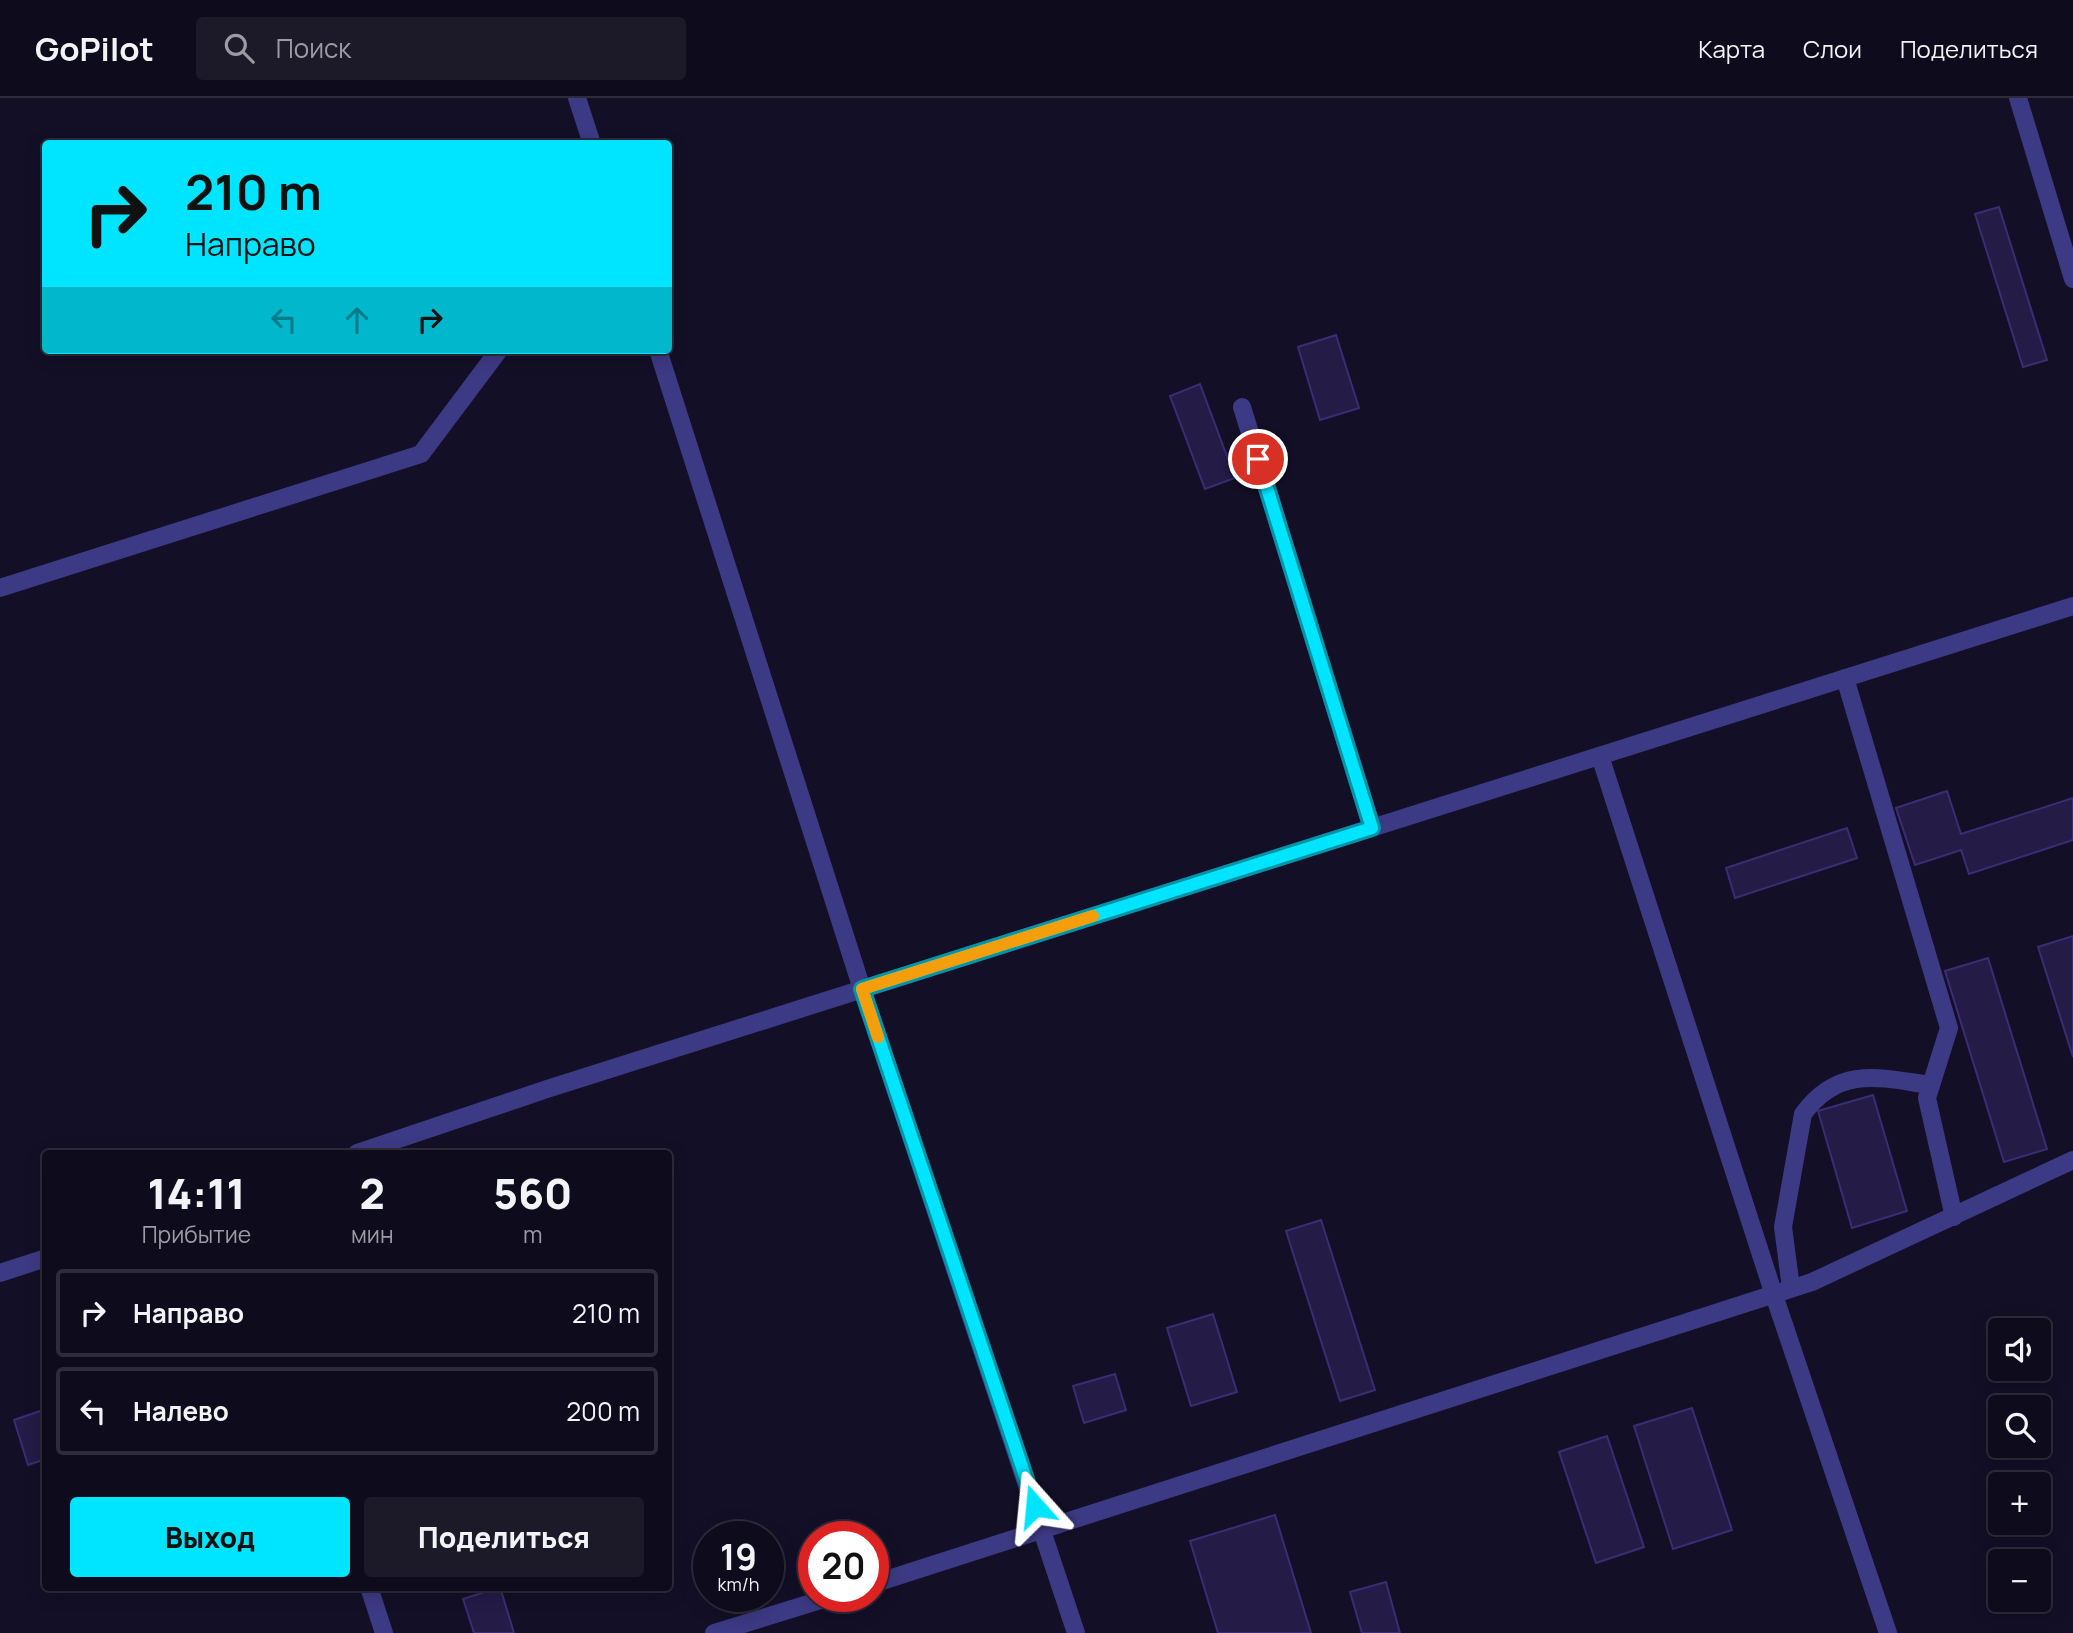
<!DOCTYPE html>
<html lang="ru">
<head>
<meta charset="utf-8">
<style>
	:root { --surface:#0e0b1c; --page:#1c1929; --text:#f1f3f6; --muted:#9b9ba3; --line:#2e2b3b; --accent:#00e5ff }
	body { margin:0; font-family:Manrope,sans-serif; background:var(--page); color:var(--text); height:100vh; display:flex; flex-direction:column; font-size:26px; white-space:nowrap }
	* { box-sizing:border-box; margin:0 }
	p { font-size:23px; color:var(--muted) }
	.icon { flex:none; width:38px; height:38px; fill:none; stroke:currentColor; stroke-width:2; stroke-linecap:round; stroke-linejoin:round }
	.map { position:relative; flex:1; overflow:hidden }
	.details { position:absolute; left:42px; top:1052px; width:630px; height:441px; display:flex; flex-direction:column; background:var(--surface); border-radius:7px; box-shadow:0 4px 18px #0003,0 0 0 2px var(--line) }
	.details>* { flex:none }
	.top-card { position:absolute; left:42px; top:42px; width:630px; height:214px; border-radius:7px; box-shadow:0 4px 18px #0003,0 0 0 2px var(--line); background:#00e5ff; color:#111; overflow:hidden }
	.tools { position:absolute; left:1988px; top:1220px; display:grid; gap:14px }
	.tools a { display:grid; place-items:center; width:63px; height:63px; border-radius:7px; background:var(--surface); box-shadow:0 4px 18px #0003,0 0 0 2px var(--line); font-size:35px }
	.speed { position:absolute; left:693px; top:1423px; display:flex; gap:14px; font-size:35px; font-weight:700; text-align:center }
	.speed>* { display:grid; place-content:center; width:91px; height:91px; border-radius:50%; background:var(--surface); box-shadow:0 4px 18px #0003,0 0 0 2px var(--line); line-height:1 }
	.speed small { font-size:18px; font-weight:400 }
	.speed .limit { border:10px solid #d22; background:#fff; color:#111 }
	.pin { position:absolute; display:grid; place-items:center; width:60px; height:60px; color:#fff; margin:-30px; border:4px solid #fff; border-radius:50%; box-shadow:0 2px 7px #0007 }
	.me { position:absolute; width:77px; margin:-38px; rotate:342deg; stroke-linejoin:round; filter:drop-shadow(0 0 5px #0008) }
	.turn { display:flex; align-items:center; gap:24px; height:147px; padding:0 28px; font-size:32px }
	.turn .icon { width:91px; height:91px; stroke-width:2.5 }
	.turn b { display:block; font-size:49px; line-height:60px }
	.lanes { display:flex; align-items:center; height:66px; padding:0 28px; background:#0003; justify-content:center; gap:35px; direction:ltr }
	.lanes .off { opacity:.35 }
	.eta { display:flex; justify-content:space-evenly; align-items:center; height:119px; text-align:center }
	.eta b { font-size:42px; font-weight:800; line-height:49px }
	.action { display:flex; gap:14px; margin-top:auto; padding:14px 28px }
	.action a { flex:1; height:80px; border-radius:7px; background:var(--accent); color:#111; font-size:28px; font-weight:800; line-height:80px; text-align:center }
	.action a+a { background:var(--page); color:var(--text) }
	ul { padding:0; list-style:none }
	li { display:flex; align-items:center; gap:21px; height:88px; margin:0 14px 10px; padding:0 14px; border:4px solid var(--line); border-radius:7px }
	li div { flex:1 }
	li b { display:block; font-size:26px }
	li em { font-style:normal }
	header { display:flex; align-items:center; gap:42px; box-sizing:border-box; height:98px; padding:0 35px; background:var(--surface); border-bottom:2px solid var(--line) }
	header strong { font-size:33px }
	nav { display:flex; gap:38px; margin-inline-start:auto; font-size:24px }
	.search { width:490px; height:63px; background:var(--page); display:flex; align-items:center; gap:18px; box-sizing:border-box; padding:0 24px; border-radius:7px; color:var(--muted); font-size:26px }
	.map>svg:first-child { display:block }
	.building { fill:#241b47; stroke:#3b2d73; stroke-width:2 }
	.lines { fill:none; stroke-linecap:round; stroke-linejoin:round }
	.minor { stroke:#3d3a85; stroke-width:18 }
	.route-casing { stroke:#0095a6; stroke-width:18 }
	.route { stroke:#00e5ff; stroke-width:12 }
	.slow { stroke:#f59e0b; stroke-width:12 }
</style>
</head>
<body>
<header>
<strong>GoPilot</strong>
<div class="search"><svg class="icon" aria-label="search" viewBox="0 0 24 24"><circle cx="10" cy="10" r="6"/><path d="M15 15l6 6"/></svg>Поиск</div>
<nav><a>Карта</a><a>Слои</a><a>Поделиться</a></nav>
</header>
<div class="map">
<svg width="2073" height="1535" viewBox="0 0 2073 1535">
	<rect width="100%" height="100%" fill="#130f26"/>
	<!-- building -->
	<path class="building" d="M1999,109L2047,262L2023,269L1975,116Z
		M1336,237L1359,310L1320,322L1298,249Z
		M1200,286L1235,380L1205,391L1170,298Z
		M1947,693L1961,736L2073,700V742L1969,776L1961,752L1915,767L1896,710Z
		M1847,730L1857,760L1735,800L1726,770Z
		M2073,838V959L2038,849Z
		M1988,860L2047,1051L2004,1064L1945,873Z
		M1873,997L1907,1113L1852,1130L1818,1013Z
		M1321,1122L1375,1292L1340,1303L1286,1133Z
		M1213,1216L1237,1294L1191,1308L1167,1230Z
		M1115,1276L1126,1312L1084,1325L1073,1288Z
		M1692,1310L1732,1432L1673,1451L1634,1328Z
		M46,1311V1361L28,1367L14,1322Z
		M1607,1338L1644,1449L1596,1465L1559,1354Z
		M1275,1417L1311,1535H1218L1190,1443Z
		M1386,1484L1400,1535H1362L1350,1494Z
		M500,1489L514,1535H474L463,1501Z"/>
	<g class="lines">
		<!-- minor -->
		<path class="minor" d="M577,0L592,46
			M2018,0L2073,181
			M658,252L862,891L1076,1535
			M1242,309L1372,730
			M0,490L421,356L499,252
			M1845,580L1949,930L1927,1000L1954,1119
			M1600,658L1773,1194L1888,1535
			M357,1055L547,991L2073,508
			M0,1175L46,1160
			M1791,1190L1783,1129L1803,1016C1838,968 1879,979 1929,987
			M873,1486L1812,1184L2073,1062
			M369,1489L384,1535
			M714,1535L834,1498"/>
	</g>
	<g class="lines">
		<defs>
			<path id="route" d="M1035,1408L862,891L1372,730L1258,361"/>
		</defs>
		<!-- route casing -->
		<use href="#route" class="route-casing"/>
		<!-- route -->
		<use href="#route" class="route"/>
		<!-- slow -->
		<path class="slow" d="M878,939L862,891L1093,818"/>
	</g>
</svg>
<div class="tools">
<a><svg class="icon" aria-label="sound" viewBox="0 0 24 24"><path d="M4 9h4l5-4v14l-5-4H4zM17 9q2 3 0 6"/></svg></a>
<a><svg class="icon" aria-label="search" viewBox="0 0 24 24"><circle cx="10" cy="10" r="6"/><path d="M15 15l6 6"/></svg></a>
<a>+</a>
<a>−</a>
</div>
<div class="speed"><div>19<small>km/h</small></div><div class="limit">20</div></div>
<div class="pin" style="left:1258px;top:361px;background:#d93025"><svg class="icon" aria-label="arrive" viewBox="0 0 24 24"><path d="M6 21V4h12l-3 4 3 4H6"/></svg></div>
<svg class="me" style="left:1035px;top:1408px" viewBox="-20 -20 40 40"><path d="M0-17L14 15 0 8-14 15z" fill="#00e5ff" stroke="#fff" stroke-width="4"/></svg>
<div class="top-card">
<div class="turn"><svg class="icon" aria-label="right" viewBox="0 0 24 24"><path d="M7 20v-9h11M14 6l5 5-5 5"/></svg><div><b>210 m</b>Направо</div></div>
<div class="lanes"><svg class="icon off" aria-label="left" viewBox="0 0 24 24"><path d="M17 20v-9H6M10 6l-5 5 5 5"/></svg><svg class="icon off" aria-label="ahead" viewBox="0 0 24 24"><path d="M12 20V5M6 11l6-6 6 6"/></svg><svg class="icon" aria-label="right" viewBox="0 0 24 24"><path d="M7 20v-9h11M14 6l5 5-5 5"/></svg></div>
</div>
<section class="details">
<div class="eta">
<div><b>14:11</b><p>Прибытие</p></div>
<div><b>2</b><p>мин</p></div>
<div><b>560</b><p>m</p></div>
</div>
<ul>
<li><svg class="icon" aria-label="right" viewBox="0 0 24 24"><path d="M7 20v-9h11M14 6l5 5-5 5"/></svg><div><b>Направо</b></div><em>210 m</em></li>
<li><svg class="icon" aria-label="left" viewBox="0 0 24 24"><path d="M17 20v-9H6M10 6l-5 5 5 5"/></svg><div><b>Налево</b></div><em>200 m</em></li>
</ul>
<div class="action"><a>Выход</a><a>Поделиться</a></div>
</section>
</div>
</body>
</html>
